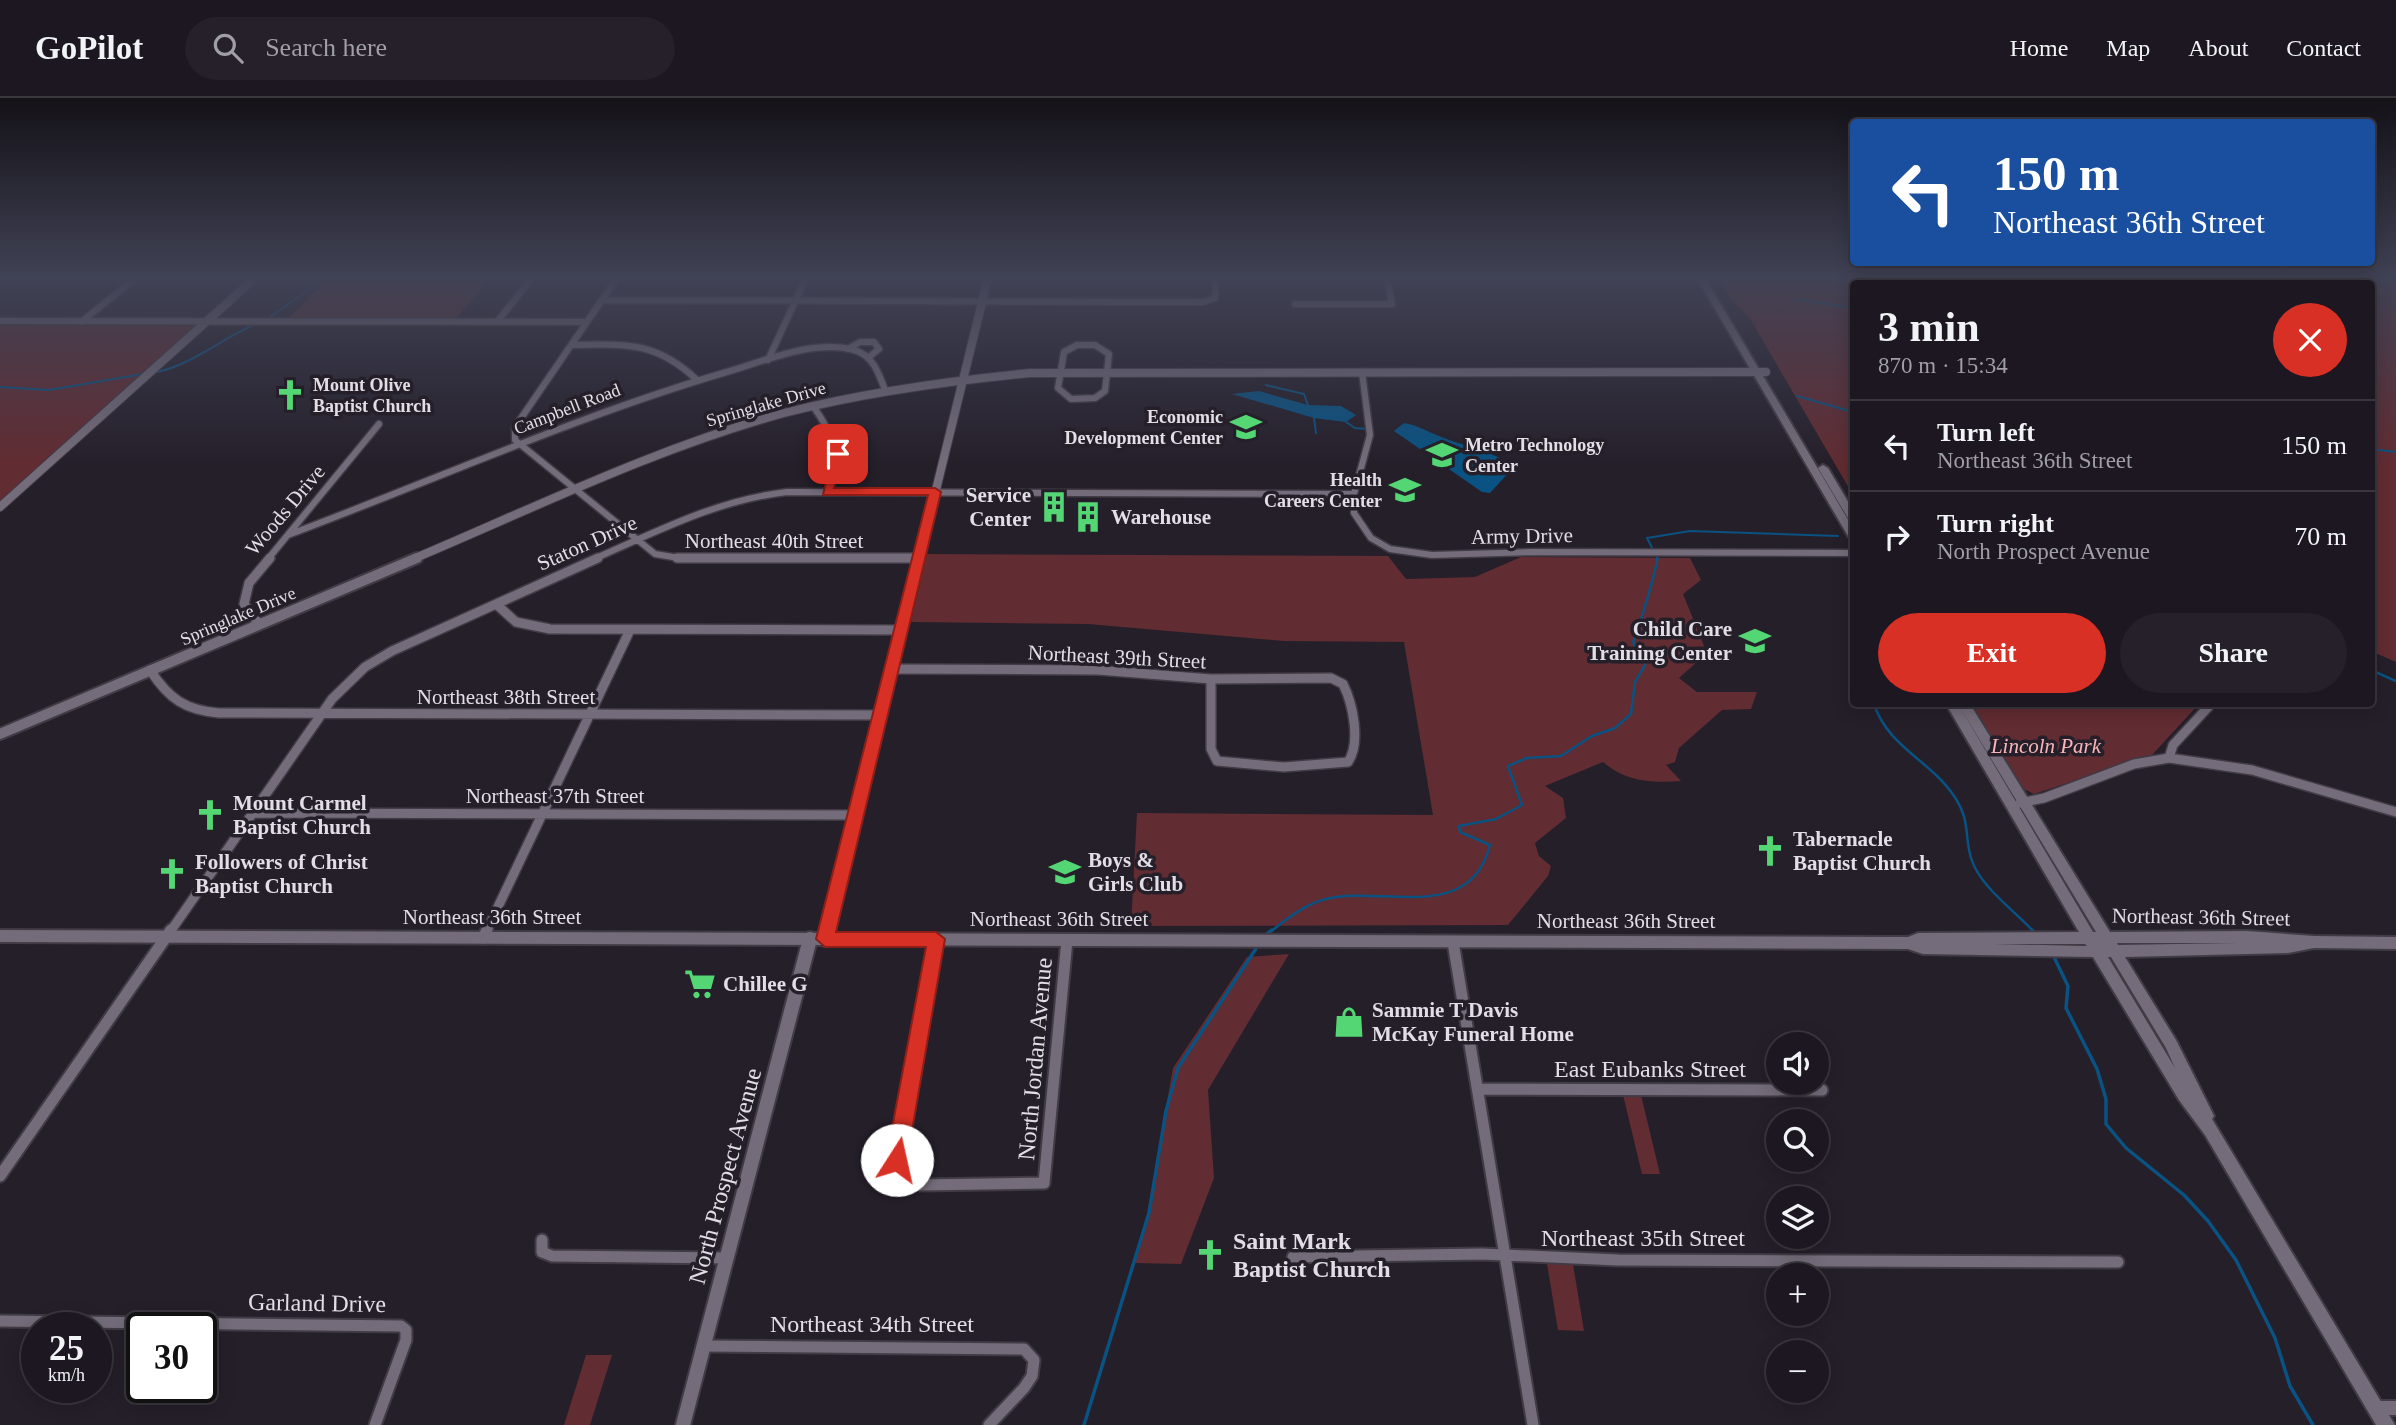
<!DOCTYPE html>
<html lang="en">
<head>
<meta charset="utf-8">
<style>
	:root { --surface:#1c1720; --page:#252029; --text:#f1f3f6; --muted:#a09fa5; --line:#3a363e; --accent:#d93025 }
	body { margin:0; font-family:Georgia,serif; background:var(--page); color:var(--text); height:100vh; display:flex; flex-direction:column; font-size:26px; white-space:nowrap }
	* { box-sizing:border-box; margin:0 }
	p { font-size:23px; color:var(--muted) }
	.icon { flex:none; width:38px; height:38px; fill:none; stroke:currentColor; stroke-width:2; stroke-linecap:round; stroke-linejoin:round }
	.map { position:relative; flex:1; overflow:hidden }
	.drawer { position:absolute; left:1850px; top:182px; width:525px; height:427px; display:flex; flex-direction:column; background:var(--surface); border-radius:7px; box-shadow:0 4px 18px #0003,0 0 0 2px var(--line) }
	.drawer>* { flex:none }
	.guide { position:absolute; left:1850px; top:21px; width:525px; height:147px; border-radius:7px; box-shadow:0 4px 18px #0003,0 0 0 2px var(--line); background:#1a4fa0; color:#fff; overflow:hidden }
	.controls { position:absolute; left:1766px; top:934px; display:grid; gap:14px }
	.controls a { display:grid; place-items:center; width:63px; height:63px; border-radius:50%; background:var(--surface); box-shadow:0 4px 18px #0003,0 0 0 2px var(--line); font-size:35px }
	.speed { position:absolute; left:21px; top:1214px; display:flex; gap:14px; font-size:35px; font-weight:700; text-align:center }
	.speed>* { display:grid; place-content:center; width:91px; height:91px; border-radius:50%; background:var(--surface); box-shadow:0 4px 18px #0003,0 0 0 2px var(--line); line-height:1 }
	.speed small { font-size:18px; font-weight:400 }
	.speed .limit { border:4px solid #111; border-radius:10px; background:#fff; color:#111 }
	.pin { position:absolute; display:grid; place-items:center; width:60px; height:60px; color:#fff; margin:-30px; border-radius:14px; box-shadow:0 4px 10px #0006 }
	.me { position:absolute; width:77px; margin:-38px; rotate:10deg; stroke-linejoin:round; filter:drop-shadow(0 0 5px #0008) }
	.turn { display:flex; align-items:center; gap:24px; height:147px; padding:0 28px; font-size:32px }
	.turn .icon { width:91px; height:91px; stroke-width:2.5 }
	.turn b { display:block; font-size:49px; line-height:60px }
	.round { display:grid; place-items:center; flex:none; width:74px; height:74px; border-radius:37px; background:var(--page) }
	.overview { display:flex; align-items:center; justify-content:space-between; height:119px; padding:0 28px }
	h1 { font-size:42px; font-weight:700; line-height:52px }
	.button { display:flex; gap:14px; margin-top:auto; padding:14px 28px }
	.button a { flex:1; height:80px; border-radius:42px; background:var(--accent); color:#fff; font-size:28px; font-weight:700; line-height:80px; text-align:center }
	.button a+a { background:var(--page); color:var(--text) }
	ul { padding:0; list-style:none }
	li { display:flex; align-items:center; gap:21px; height:91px; padding:0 28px; border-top:2px solid var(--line) }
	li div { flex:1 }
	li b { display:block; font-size:26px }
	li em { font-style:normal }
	header { display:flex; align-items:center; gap:42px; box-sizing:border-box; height:98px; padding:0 35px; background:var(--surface); border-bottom:2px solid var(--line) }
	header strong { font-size:33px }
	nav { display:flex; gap:38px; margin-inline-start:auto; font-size:24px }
	.search { width:490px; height:63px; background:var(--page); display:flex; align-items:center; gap:18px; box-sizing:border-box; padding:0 24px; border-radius:38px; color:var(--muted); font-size:26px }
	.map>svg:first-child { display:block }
	.green { fill:#612c32 }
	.water { fill:#095282 }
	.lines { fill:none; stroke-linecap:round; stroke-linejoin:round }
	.stream-far2 { stroke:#095282; stroke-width:2 }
	.stream-far1 { stroke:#095282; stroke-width:2.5 }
	.stream { stroke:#095282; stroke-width:3.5 }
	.minor-far2-casing { stroke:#413b45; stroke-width:9 }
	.minor-far1-casing { stroke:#413b45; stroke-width:12 }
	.minor-casing { stroke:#413b45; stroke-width:15 }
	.tertiary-far2-casing { stroke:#413b45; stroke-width:10 }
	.tertiary-far1-casing { stroke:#413b45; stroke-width:14 }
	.tertiary-casing { stroke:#413b45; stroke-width:18 }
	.secondary-casing { stroke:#413b45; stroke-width:4 }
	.minor-far2 { stroke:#746c7a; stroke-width:6 }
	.minor-far1 { stroke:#746c7a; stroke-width:9 }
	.minor { stroke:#746c7a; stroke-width:11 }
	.tertiary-far2 { stroke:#746c7a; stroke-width:8 }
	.tertiary-far1 { stroke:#746c7a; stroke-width:10 }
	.tertiary { stroke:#746c7a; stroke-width:14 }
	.secondary { fill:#746c7a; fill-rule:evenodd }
	.route { fill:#d93025; stroke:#8d1f18; stroke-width:2 }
	.labels { text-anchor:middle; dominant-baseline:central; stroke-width:7; stroke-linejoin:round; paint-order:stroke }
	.far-poi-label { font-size:18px; font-weight:bold; fill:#e2dee6; stroke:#251f2a; text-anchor:start }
	.far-street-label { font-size:18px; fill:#e2dee6; stroke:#251f2a }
	.poi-label { font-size:21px; font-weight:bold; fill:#e2dee6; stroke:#251f2a; text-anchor:start }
	.street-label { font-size:21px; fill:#e2dee6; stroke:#251f2a }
	.park-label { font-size:21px; font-style:italic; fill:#f9b5b9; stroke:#251f2a }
	.near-street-label { font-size:24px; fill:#e2dee6; stroke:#251f2a }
	.near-poi-label { font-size:24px; font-weight:bold; fill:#e2dee6; stroke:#251f2a; text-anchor:start }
</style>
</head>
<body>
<header>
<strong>GoPilot</strong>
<div class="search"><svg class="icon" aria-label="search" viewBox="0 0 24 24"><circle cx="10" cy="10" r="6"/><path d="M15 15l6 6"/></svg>Search here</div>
<nav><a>Home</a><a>Map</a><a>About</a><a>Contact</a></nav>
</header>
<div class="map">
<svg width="2396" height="1327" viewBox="0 0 2396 1327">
	<rect width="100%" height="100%" fill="#251f2a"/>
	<!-- green -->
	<path class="green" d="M329,180H490L455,222H287Z
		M1719,180H1862L1876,185L1853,186V397L1749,219L1731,202Z
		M1921,180H2396V564L2371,553V186H1910Z
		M0,226H197L0,403Z
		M927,456L1388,458L1406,481L1475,479L1521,459L1690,460L1701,482L1683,496L1707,555L1679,580L1697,594H1757L1751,611L1722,612L1679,650L1675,664L1666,667L1681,683C1652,685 1626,684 1603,664L1545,688L1563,700L1566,720L1535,745L1539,758L1551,768L1548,778L1508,827L1131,828L1137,715L1433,717L1404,544L1284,543L1088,526L911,524Z
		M1970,606H2199L2152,657L2034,696L2020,689Z
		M1289,856L1208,992L1214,1080L1181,1166L1134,1165L1147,1116L1173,970L1247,859Z
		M1623,997H1641L1660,1076H1642Z
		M1547,1166H1573L1584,1233L1558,1232Z
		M586,1257H612L590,1327H564Z"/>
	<!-- water -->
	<path class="water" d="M1259,293L1308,307L1341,308L1356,317L1346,324L1314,320L1232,296Z
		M1404,325C1418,327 1426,333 1439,338C1463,348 1489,352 1511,366L1513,370L1490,395L1482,394L1394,333Z"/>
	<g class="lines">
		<!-- stream-far2 -->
		<path class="stream-far2" d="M1795,201L1853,210
			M266,222L325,180
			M157,274C194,266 222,240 256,226
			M1266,287L1304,296L1308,307
			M0,289L49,292L143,276
			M1797,298L1853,314
			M1314,320L1316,335
			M1346,324L1355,330L1367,331
			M2371,351L2396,354
			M1658,461L1647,440L1690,433L1838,438"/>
		<!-- stream-far1 -->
		<path class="stream-far1" d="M2371,572L2396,583
			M1874,606C1888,649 1931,663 1954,698C1971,723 1964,737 1971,760C1980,789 2014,812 2034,834
			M1270,834C1287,821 1305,806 1326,801C1382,787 1470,827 1490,747L1460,734L1459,728L1496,721L1522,707L1508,668L1527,660L1561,658L1592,638L1615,630L1631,616L1635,584L1645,567L1633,544C1638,534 1658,467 1657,460"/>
		<!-- stream -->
		<path class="stream" d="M2032,832L2036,836
			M1264,838L1272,832
			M2053,857L2068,888L2066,910L2097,971L2106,1001V1026L2126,1050L2184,1097L2208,1123L2236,1162L2275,1240L2290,1288L2313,1327
			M1084,1327L1149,1115L1166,1013L1178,970L1259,846"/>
		<defs>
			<path id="minor-far2" d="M617,180L515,329V342L655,456L679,460H919
				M602,202L1203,204L1215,200L1216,180
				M1295,206H1392L1387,180
				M0,223L587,224
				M81,224L136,180
				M497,224L532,180
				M572,247C626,246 656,243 697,282
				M1077,247H1095L1109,256L1105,293L1095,300L1071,301L1058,290L1064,254Z
				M848,251L860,244H874L879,251L869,259
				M768,262L806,180
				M1362,274L1370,337L1354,396V415L1371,440L1390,451L1432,457L1531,454L1853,455
				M813,308C835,338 839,359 827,394
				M288,437C435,382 579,317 730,273C767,262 815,241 854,252C873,257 879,276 885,292
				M268,461L379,326
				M594,461C658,433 717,402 787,394L1354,396"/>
			<path id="minor-far1" d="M677,460H919
				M496,506L516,524L550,531L901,532
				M259,526L244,506L249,485L270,460
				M892,571L1098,572L1211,581
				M150,572C169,601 185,612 219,615L881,617
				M1331,580L1343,586C1353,606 1361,645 1348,664L1284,669L1217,663L1211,651V581Z
				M2169,660L2173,647L2211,606
				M2020,705L2044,700L2134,666L2169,660L2252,672L2396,714
				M253,715L856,717
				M170,834L332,601L365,569L392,553L598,460
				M486,834L630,532"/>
			<path id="minor" d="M483,840L487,832
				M936,841L897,1062V1082L920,1087L1044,1085L1067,842
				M1453,844L1533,1327
				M1478,991L1822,992
				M0,1078L171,832
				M542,1142V1154L552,1158L727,1160
				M1293,1159L1482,1156L1618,1162L2118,1164
				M0,1223L401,1228L406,1232V1242L375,1327
				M704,1248L1024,1251L1034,1262L1032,1278L1024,1290L989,1327"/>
			<path id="tertiary-far2" d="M0,409L255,180
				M413,461C534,410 656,350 784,315C865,294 947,283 1030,275L1766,274
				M919,461L988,180"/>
			<path id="tertiary-far1" d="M0,636L417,460
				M827,834L919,460"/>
			<path id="tertiary" d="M825,841L827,832
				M2376,1310H2396
				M683,1327L810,841"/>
			<path id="secondary" d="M1697,180H1705L1853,430V441L1848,438Z
				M1823,367L1828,370L1853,412V423L1848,420L1818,370Z
				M1946,606H1958L2093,834H2096L1958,606H1970L2110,834L2247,833L2314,838L2396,839V851L2314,850L2288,855L2125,859L2176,942L2214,1018L2212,1021L2395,1327H2376L2205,1037L2179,1002L2093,859L1923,856L1908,851L0,844V832L1890,839H1908L1918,835L2079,834ZM2117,845H2238L2118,847ZM1993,846H2085L2087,848H2083ZM2108,859H2111L2166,950L2175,970Z"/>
		</defs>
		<!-- minor-far2 casing -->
		<use href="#minor-far2" class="minor-far2-casing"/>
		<!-- minor-far1 casing -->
		<use href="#minor-far1" class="minor-far1-casing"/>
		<!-- minor casing -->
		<use href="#minor" class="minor-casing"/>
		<!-- tertiary-far2 casing -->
		<use href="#tertiary-far2" class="tertiary-far2-casing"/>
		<!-- tertiary-far1 casing -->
		<use href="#tertiary-far1" class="tertiary-far1-casing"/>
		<!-- tertiary casing -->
		<use href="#tertiary" class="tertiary-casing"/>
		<!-- secondary casing -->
		<use href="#secondary" class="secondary-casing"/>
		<!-- minor-far2 -->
		<use href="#minor-far2" class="minor-far2"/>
		<!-- minor-far1 -->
		<use href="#minor-far1" class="minor-far1"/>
		<!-- minor -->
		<use href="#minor" class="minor"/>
		<!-- tertiary-far2 -->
		<use href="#tertiary-far2" class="tertiary-far2"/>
		<!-- tertiary-far1 -->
		<use href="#tertiary-far1" class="tertiary-far1"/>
		<!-- tertiary -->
		<use href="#tertiary" class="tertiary"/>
		<!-- secondary -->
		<use href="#secondary" class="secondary"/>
	</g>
	<!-- sky -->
	<linearGradient id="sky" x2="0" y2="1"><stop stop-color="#141117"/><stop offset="0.49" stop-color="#404255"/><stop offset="1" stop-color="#404255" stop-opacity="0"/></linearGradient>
	<rect width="2396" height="366" fill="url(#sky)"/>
	<!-- route -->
	<path class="route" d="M838,352L844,356L834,390H935L941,394L836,834H936L945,841L907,1062L904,1068L897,1071L889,1068L886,1062L926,849H825L816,841L928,397H823L832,356Z"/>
	<!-- icons -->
	<defs>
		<symbol id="church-bare" viewBox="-9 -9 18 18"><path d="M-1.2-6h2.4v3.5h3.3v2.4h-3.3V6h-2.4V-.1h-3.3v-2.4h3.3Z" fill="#53d673" stroke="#251f2a" stroke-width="2.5" paint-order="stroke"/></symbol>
		<symbol id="school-bare" viewBox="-9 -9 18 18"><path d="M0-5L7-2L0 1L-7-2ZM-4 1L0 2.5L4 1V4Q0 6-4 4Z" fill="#53d673" stroke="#251f2a" stroke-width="2.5" paint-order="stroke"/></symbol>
		<symbol id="building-bare" viewBox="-9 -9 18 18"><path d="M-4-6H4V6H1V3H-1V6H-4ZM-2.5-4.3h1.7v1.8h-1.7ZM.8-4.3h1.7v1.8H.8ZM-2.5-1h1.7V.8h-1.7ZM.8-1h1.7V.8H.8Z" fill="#53d673" stroke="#251f2a" stroke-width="2.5" paint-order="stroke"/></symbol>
		<symbol id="supermarket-bare" viewBox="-9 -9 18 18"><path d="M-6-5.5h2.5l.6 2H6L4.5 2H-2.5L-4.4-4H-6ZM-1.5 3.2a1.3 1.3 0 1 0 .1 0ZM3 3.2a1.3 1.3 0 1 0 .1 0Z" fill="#53d673" stroke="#251f2a" stroke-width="2.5" paint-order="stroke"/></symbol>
		<symbol id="shop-bare" viewBox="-9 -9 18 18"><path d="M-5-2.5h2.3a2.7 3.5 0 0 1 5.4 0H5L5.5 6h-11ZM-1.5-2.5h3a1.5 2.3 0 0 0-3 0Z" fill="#53d673" stroke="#251f2a" stroke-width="2.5" paint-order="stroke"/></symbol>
	</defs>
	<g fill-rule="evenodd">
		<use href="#church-bare" x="268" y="275" width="44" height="44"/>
		<use href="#school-bare" x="1224" y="307" width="44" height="44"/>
		<use href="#school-bare" x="1420" y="335" width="44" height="44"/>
		<use href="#school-bare" x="1383" y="370" width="44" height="44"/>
		<use href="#building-bare" x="1032" y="387" width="44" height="44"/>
		<use href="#building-bare" x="1066" y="397" width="44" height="44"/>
		<use href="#school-bare" x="1733" y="521" width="44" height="44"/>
		<use href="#church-bare" x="188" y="695" width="44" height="44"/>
		<use href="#church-bare" x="1748" y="731" width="44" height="44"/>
		<use href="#school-bare" x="1043" y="752" width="44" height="44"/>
		<use href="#church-bare" x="150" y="754" width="44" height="44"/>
		<use href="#supermarket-bare" x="678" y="864" width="44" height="44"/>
		<use href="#shop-bare" x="1327" y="902" width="44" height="44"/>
		<use href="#church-bare" x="1188" y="1135" width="44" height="44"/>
	</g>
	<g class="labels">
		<!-- far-poi labels -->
		<g class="far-poi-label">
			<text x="313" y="287">Mount Olive<tspan x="313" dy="21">Baptist Church</tspan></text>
			<text x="1223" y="319" text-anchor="end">Economic<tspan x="1223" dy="21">Development Center</tspan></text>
			<text x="1465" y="347">Metro Technology<tspan x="1465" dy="21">Center</tspan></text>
			<text x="1382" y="382" text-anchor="end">Health<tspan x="1382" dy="21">Careers Center</tspan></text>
		</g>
		<!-- far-street labels -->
		<g class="far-street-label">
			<text transform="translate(766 306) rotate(-16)">Springlake Drive</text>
			<text transform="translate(567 311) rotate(-21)">Campbell Road</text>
			<text transform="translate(238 518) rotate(-23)">Springlake Drive</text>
		</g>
		<!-- poi labels -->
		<g class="poi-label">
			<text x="1031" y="397" text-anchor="end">Service<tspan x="1031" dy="24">Center</tspan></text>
			<text x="1111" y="419">Warehouse</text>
			<text x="1732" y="531" text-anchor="end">Child Care<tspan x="1732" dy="24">Training Center</tspan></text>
			<text x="233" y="705">Mount Carmel<tspan x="233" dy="24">Baptist Church</tspan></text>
			<text x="1793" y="741">Tabernacle<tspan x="1793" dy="24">Baptist Church</tspan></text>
			<text x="1088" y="762">Boys &amp;<tspan x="1088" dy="24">Girls Club</tspan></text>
			<text x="195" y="764">Followers of Christ<tspan x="195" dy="24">Baptist Church</tspan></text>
			<text x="723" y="886">Chillee G</text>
			<text x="1372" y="912">Sammie T Davis<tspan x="1372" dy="24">McKay Funeral Home</tspan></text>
		</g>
		<!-- street labels -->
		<g class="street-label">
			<text transform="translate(285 412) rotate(-50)">Woods Drive</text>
			<text transform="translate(1522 438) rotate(-1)">Army Drive</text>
			<text x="774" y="443">Northeast 40th Street</text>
			<text transform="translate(587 445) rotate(-24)">Staton Drive</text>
			<text transform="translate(1117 559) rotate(3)">Northeast 39th Street</text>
			<text x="506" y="599">Northeast 38th Street</text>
			<text x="555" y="698">Northeast 37th Street</text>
			<text x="492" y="819">Northeast 36th Street</text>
			<text transform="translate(2201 819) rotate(1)">Northeast 36th Street</text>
			<text x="1059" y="821">Northeast 36th Street</text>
			<text x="1626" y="823">Northeast 36th Street</text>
		</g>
		<!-- park labels -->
		<g class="park-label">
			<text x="2046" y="648">Lincoln Park</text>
		</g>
		<!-- near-street labels -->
		<g class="near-street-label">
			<text transform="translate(1035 961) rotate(-85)">North Jordan Avenue</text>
			<text x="1650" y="971">East Eubanks Street</text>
			<text transform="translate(725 1078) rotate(-75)">North Prospect Avenue</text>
			<text x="1643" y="1140">Northeast 35th Street</text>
			<text transform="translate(317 1205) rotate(1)">Garland Drive</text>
			<text x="872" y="1226">Northeast 34th Street</text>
		</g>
		<!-- near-poi labels -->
		<g class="near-poi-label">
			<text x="1233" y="1143">Saint Mark<tspan x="1233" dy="28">Baptist Church</tspan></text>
		</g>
	</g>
</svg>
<div class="controls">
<a><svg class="icon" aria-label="sound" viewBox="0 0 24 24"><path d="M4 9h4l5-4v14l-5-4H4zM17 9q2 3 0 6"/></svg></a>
<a><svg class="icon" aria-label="search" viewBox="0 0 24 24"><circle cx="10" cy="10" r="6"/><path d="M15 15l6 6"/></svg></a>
<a><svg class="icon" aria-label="layers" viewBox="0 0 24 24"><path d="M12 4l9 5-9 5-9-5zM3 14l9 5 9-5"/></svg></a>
<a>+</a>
<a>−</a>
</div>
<div class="speed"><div>25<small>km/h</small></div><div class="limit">30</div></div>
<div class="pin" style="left:838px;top:356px;background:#d93025"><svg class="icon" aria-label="arrive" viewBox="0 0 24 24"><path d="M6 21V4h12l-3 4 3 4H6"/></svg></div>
<svg class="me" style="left:897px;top:1062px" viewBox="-20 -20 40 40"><circle r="19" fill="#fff"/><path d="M0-13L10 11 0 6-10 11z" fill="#d93025"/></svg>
<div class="guide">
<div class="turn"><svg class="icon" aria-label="left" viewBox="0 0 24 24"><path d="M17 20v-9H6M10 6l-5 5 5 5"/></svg><div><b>150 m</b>Northeast 36th Street</div></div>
</div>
<section class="drawer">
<div class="overview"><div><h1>3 min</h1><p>870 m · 15:34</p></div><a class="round" style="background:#d93025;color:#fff"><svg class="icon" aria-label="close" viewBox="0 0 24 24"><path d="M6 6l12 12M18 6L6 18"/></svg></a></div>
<ul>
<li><svg class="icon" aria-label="left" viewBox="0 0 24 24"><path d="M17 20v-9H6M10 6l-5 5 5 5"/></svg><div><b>Turn left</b><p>Northeast 36th Street</p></div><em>150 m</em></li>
<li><svg class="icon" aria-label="right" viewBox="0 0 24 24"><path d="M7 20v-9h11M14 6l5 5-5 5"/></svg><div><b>Turn right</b><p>North Prospect Avenue</p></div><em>70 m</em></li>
</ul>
<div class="button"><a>Exit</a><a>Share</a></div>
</section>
</div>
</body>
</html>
